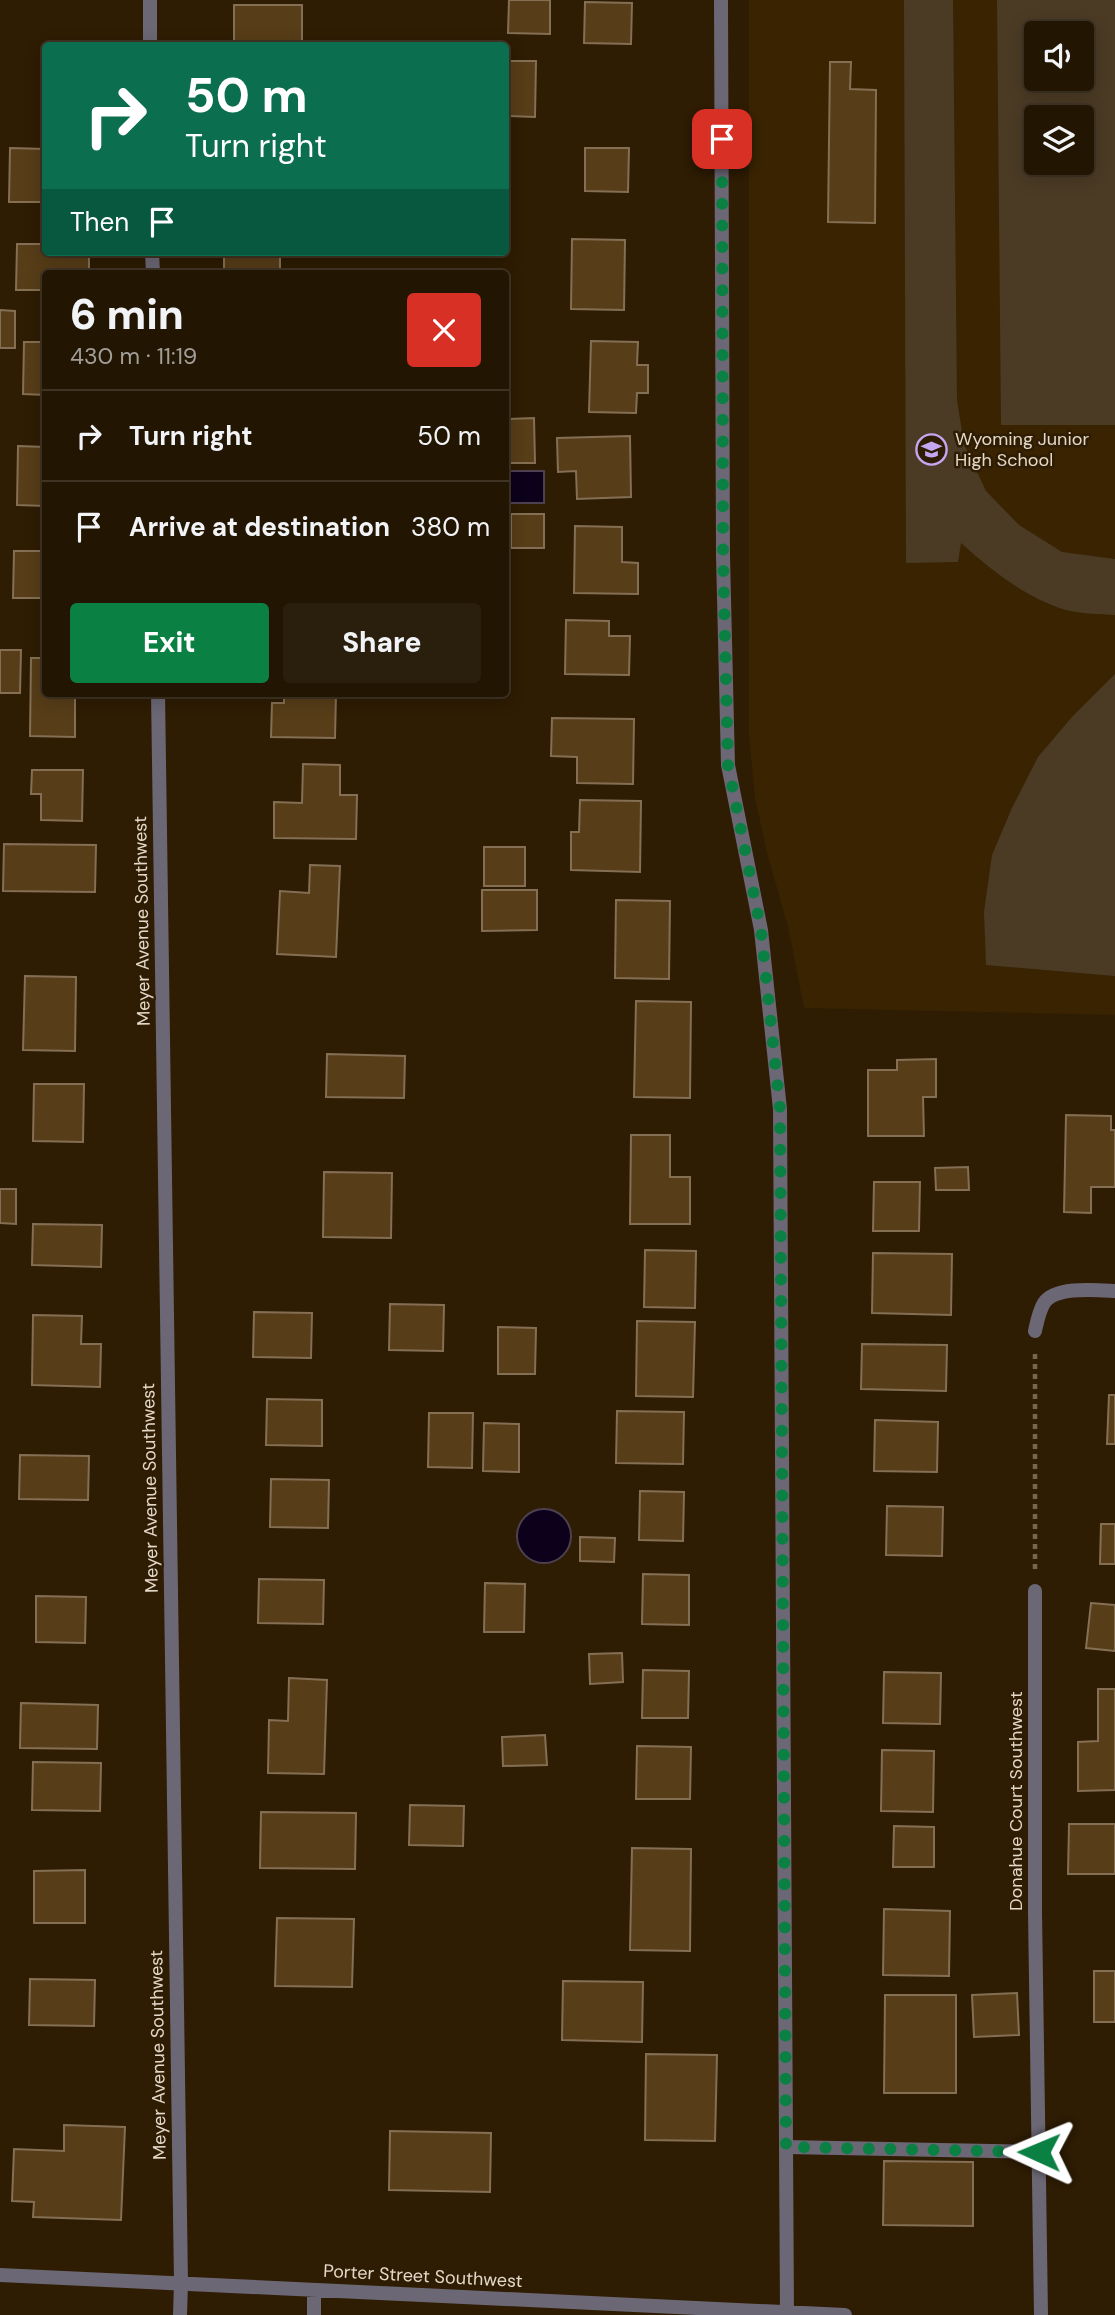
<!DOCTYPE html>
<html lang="en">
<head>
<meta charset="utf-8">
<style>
	:root { --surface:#221502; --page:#2a1e0c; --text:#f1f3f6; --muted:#a29f99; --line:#3f3424; --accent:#0b8043 }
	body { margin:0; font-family:"DM Sans",sans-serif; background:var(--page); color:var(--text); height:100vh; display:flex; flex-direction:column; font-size:26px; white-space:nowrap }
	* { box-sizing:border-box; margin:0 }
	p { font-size:23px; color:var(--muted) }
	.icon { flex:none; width:38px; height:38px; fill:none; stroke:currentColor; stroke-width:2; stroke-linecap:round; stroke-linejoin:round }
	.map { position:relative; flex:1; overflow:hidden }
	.panel { position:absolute; left:42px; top:270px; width:467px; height:427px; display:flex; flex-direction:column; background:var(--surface); border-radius:7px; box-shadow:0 4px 18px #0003,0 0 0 2px var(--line) }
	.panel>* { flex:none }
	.banner { position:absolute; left:42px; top:42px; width:467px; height:214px; border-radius:7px; box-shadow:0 4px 18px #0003,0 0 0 2px var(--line); background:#0b6e4f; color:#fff; overflow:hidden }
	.controls { position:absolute; left:1024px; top:21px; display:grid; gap:14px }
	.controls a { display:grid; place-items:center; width:70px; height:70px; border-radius:7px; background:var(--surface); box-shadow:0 4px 18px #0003,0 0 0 2px var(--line); font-size:35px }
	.pin { position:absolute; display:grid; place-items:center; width:60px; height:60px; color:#fff; margin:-30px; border-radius:14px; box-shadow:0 4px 10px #0006 }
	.me { position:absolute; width:77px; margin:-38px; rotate:271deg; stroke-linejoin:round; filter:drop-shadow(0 0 5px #0008) }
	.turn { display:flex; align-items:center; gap:24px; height:147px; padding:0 28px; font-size:32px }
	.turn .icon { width:91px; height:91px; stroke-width:2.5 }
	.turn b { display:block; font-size:49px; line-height:60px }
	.then { display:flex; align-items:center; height:66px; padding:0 28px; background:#0003; gap:14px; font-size:26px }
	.round { display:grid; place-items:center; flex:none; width:74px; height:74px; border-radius:7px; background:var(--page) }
	.head { display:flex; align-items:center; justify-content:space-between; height:119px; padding:0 28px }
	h1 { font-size:42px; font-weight:800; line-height:52px }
	.action { display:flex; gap:14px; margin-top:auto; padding:14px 28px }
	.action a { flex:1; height:80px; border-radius:7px; background:var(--accent); color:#fff; font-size:28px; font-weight:800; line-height:80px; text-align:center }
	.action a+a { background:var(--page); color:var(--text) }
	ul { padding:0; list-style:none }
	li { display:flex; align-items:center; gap:21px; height:91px; padding:0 28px; border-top:2px solid var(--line) }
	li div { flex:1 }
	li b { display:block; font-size:26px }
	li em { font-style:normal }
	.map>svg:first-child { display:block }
	.built { fill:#392301; fill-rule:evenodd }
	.green { fill:#4b3b25; fill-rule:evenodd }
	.water { fill:#0c001b; stroke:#4d414f; stroke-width:2 }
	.building { fill:#573d18; stroke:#846f54; stroke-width:2 }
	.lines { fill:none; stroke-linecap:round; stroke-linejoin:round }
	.path { stroke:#776752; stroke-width:4.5; stroke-dasharray:5 5; stroke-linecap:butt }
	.service { stroke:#6c6775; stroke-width:14 }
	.minor { stroke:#6c6775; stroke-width:14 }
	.route { stroke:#0b8043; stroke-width:12; stroke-dasharray:0 21.6 }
	.labels { text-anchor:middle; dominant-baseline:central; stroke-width:5; stroke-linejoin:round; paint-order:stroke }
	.poi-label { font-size:18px; fill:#e4d8c9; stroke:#2e1c03; text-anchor:start }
	.street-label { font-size:18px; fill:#e4d8c9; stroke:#2e1c03 }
</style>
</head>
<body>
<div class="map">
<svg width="1115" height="2315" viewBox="0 0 1115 2315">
	<rect width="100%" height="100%" fill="#2e1c03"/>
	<!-- built -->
	<path class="built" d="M749,0H1115V1015L804,1008L788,927L767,853L755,798L749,735ZM1036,33H1082V79H1036ZM1036,117H1082V163H1036Z"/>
	<!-- green -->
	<path class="green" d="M904,0H953L957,400L964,444L986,491L1019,525L1062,552L1115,559V615C1100,614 1081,614 1066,610C1026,598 991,570 961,543L958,562L906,563Z
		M997,0H1115V425H1001ZM1036,33H1082V79H1036ZM1036,117H1082V163H1036Z
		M1115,674V976L986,965L984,912L992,855L1012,808L1038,757L1072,717Z"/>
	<!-- water -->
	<path class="water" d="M506,471H544V503H506Z
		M517 1536a27 27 0 1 1 54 0a27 27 0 1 1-54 0Z"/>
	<!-- building -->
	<path class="building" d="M509,0H550V34L508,33Z
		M585,2L632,3L631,44L584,43Z
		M234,5H302V46H234Z
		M506,61H536L535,117L506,116Z
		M830,62H851L850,89L876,90L875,223L828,222Z
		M10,148L46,149V202H9Z
		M585,148H629L628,192L585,191Z
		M572,239L625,240L624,310L571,309Z
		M17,244H46V252H89V273H46V290H16Z
		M224,252H280V273H224Z
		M0,310L15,311V348H0Z
		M591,341L638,342L637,365H648V393H637L636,413L589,412Z
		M24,342H46V395L23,394Z
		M534,418L535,463H506V419Z
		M630,436L631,497L577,499L576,471L558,472L557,438Z
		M18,446L46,447V506L17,505Z
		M511,514H544V548H511Z
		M575,526L622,527V562L638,563V594L574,593Z
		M14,551H46V598H13Z
		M566,620L609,621V636H630L629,675L565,674Z
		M0,650H21L20,693H0Z
		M31,658H46V693H75V737L30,736Z
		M284,693H336L335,738L271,737L272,703H284Z
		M552,718L634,719L633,784L577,783V757L551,756Z
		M303,764L340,765V795H357L356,839L274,838V802L302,803Z
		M32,770H83L82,821L41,820V794H31Z
		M580,800L641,801L640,872L571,870V832H579Z
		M4,844L96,845L95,892L3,891Z
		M484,847H525V886H484Z
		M310,865L340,866L336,957L277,954L280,891L309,893Z
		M482,890H537V930L482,931Z
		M616,900L670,901L669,979L615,978Z
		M25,976L76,977L75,1051L23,1050Z
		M636,1001L691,1002L690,1098L634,1097Z
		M327,1054L405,1056L404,1098L326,1097Z
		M936,1059V1097H923L924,1136H868V1070H897V1060Z
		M34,1084H84L83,1142L33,1141Z
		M1066,1115L1111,1116V1130H1115V1187H1091V1213L1064,1212Z
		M631,1135H670V1177H690V1224H630Z
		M968,1167L969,1190H936L935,1168Z
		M324,1172L392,1173L391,1238L323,1237Z
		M874,1182H920L919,1231H873Z
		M0,1189H16V1224L0,1223Z
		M33,1224L102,1225L101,1267L32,1265Z
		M645,1250L696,1251L695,1308L644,1307Z
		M873,1253L952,1254L951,1315L872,1313Z
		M390,1304L444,1305L443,1351L389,1350Z
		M254,1312L312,1313L311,1358L253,1357Z
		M33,1315L82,1316L81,1344H101L100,1387L32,1385Z
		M637,1321L695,1322L693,1397L636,1396Z
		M498,1327L536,1328L535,1374H498Z
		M862,1344L947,1345L946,1391L861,1389Z
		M1109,1395H1115V1444H1107Z
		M267,1399L322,1400V1446L266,1445Z
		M617,1411L684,1412L683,1464L616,1463Z
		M429,1413H473L472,1468L428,1467Z
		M875,1420L938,1422L937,1472L874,1471Z
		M484,1423L519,1424V1472L483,1471Z
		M20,1455L89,1456L88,1500L19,1499Z
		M271,1479L329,1480L328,1528L270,1527Z
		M640,1491L684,1492L683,1541L639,1540Z
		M887,1506L943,1507L942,1556L886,1555Z
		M1101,1524H1115V1564H1100Z
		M580,1537L615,1538L614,1562L580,1561Z
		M643,1574L689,1575V1625L642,1624Z
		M259,1579L324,1580L323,1624L258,1623Z
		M485,1583L525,1584L524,1632H484Z
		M36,1596L86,1597L85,1643L36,1642Z
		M1091,1603L1115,1605V1651L1086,1648Z
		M622,1653L623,1682L590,1684L589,1654Z
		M643,1670L689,1671L688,1718H642Z
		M884,1672L941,1673L940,1724L883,1723Z
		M289,1678L327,1680L324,1774L268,1773L269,1720L288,1721Z
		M1098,1689H1115V1790L1078,1791V1742L1098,1741Z
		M21,1703L98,1705L97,1749L20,1748Z
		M545,1735L547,1765L503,1766L502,1737Z
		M637,1746L691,1747L690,1799H636Z
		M882,1750L934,1751L933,1812L881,1811Z
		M33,1762L101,1763L100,1811L32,1810Z
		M410,1805L464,1806L463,1846L409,1845Z
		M261,1812L356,1813L355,1869L260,1868Z
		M1069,1824H1115V1874H1068Z
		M894,1826L934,1827V1867H893Z
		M632,1848L691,1849L690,1951L630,1950Z
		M85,1870V1923H34V1871Z
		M884,1909L950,1911L949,1976L883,1975Z
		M277,1918L354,1919L352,1987L275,1986Z
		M1094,1971H1115V2022H1094Z
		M30,1979L95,1980L94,2026L29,2025Z
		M563,1981L643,1982L642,2042L562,2040Z
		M1017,1993L1019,2035L974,2037L972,1995Z
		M885,1995H956V2093H884Z
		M646,2054L717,2055L715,2141L645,2140Z
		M64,2125L125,2127L121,2220L33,2217L34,2202L12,2201L14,2149L64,2151Z
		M390,2131L491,2133L490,2192L389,2190Z
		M884,2161L973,2162V2226L883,2225Z"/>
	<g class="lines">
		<!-- path -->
		<path class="path" d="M1035,1569V1354"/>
		<!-- service -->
		<path class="service" d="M786,2147L1039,2152
			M180,2315L181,2283"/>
		<!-- minor -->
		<path class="minor" d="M150,0V46
			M721,0L723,556L728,765L761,930L780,1109L787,2315
			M152,252L153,273
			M158,693L181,2283
			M1035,1331C1037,1322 1039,1311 1044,1303C1055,1286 1096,1290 1115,1291
			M1035,1591V1912L1041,2315
			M0,2275L845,2315
			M314,2290V2315"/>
	</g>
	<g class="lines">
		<!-- route -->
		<path class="route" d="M722,139L723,556L728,765L761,930L780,1109L786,2147L1039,2152"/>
	</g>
	<!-- icons -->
	<defs>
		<symbol id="school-ring" viewBox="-11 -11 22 22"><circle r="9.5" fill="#2e1c03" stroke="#c4a7f1" stroke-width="1.5"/><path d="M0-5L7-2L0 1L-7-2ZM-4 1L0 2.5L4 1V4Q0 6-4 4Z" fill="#c4a7f1"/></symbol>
	</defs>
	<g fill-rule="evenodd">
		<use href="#school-ring" x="914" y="432" width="35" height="35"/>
	</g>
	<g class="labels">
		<!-- poi labels -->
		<g class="poi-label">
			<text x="955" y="439">Wyoming Junior<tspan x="955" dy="21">High School</tspan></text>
		</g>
		<!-- street labels -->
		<g class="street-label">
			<text transform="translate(142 921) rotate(-91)">Meyer Avenue Southwest</text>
			<text transform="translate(150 1488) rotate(-91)">Meyer Avenue Southwest</text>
			<text transform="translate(1016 1801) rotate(-90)">Donahue Court Southwest</text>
			<text transform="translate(158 2055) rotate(-91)">Meyer Avenue Southwest</text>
			<text transform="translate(423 2276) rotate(3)">Porter Street Southwest</text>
		</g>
	</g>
</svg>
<div class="controls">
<a><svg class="icon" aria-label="sound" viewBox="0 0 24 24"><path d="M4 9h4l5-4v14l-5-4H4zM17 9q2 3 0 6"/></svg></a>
<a><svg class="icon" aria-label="layers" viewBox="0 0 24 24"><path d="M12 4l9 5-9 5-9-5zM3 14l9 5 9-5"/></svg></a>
</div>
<div class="pin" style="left:722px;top:139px;background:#d93025"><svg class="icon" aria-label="arrive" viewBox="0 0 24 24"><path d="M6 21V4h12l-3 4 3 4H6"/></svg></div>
<svg class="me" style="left:1039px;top:2152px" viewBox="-20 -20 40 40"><path d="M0-17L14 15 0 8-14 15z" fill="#0b8043" stroke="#fff" stroke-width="4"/></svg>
<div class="banner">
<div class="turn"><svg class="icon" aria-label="right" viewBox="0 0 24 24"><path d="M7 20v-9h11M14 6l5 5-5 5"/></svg><div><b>50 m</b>Turn right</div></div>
<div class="then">Then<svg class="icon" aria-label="arrive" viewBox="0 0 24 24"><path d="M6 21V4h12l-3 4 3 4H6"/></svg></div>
</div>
<section class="panel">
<div class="head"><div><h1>6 min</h1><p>430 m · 11:19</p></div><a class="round" style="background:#d93025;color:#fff"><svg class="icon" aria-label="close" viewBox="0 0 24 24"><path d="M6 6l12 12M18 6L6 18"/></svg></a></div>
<ul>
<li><svg class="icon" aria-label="right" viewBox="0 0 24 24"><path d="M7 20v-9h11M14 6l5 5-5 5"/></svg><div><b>Turn right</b></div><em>50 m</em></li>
<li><svg class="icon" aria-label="arrive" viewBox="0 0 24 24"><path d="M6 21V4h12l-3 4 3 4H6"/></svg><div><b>Arrive at destination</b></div><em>380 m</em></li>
</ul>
<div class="action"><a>Exit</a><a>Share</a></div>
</section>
</div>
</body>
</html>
